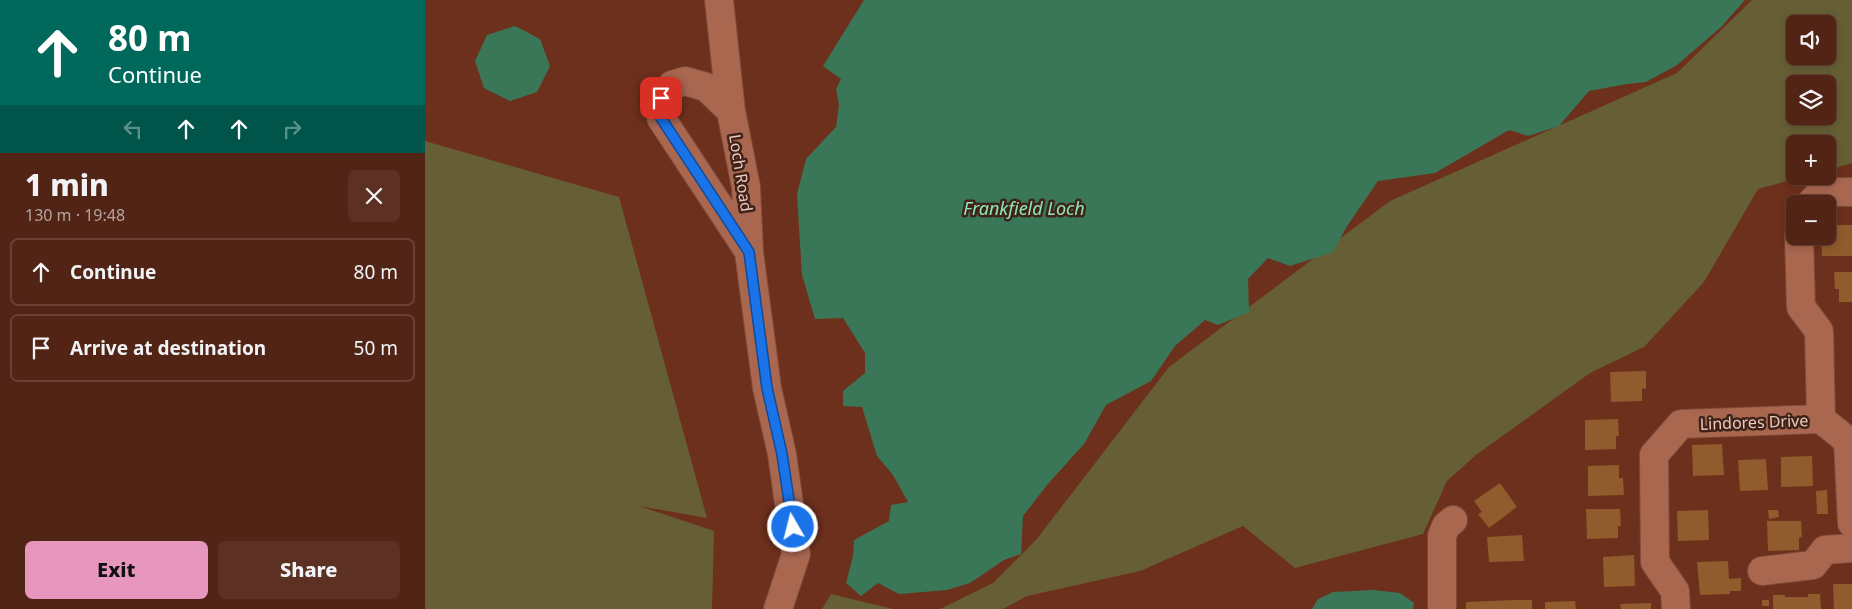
<!DOCTYPE html>
<html lang="en">
<head>
<meta charset="utf-8">
<style>
	:root { --surface:#522415; --page:#5c3022; --text:#f1f3f6; --muted:#b5a4a0; --line:#684134; --accent:#e797bd }
	body { margin:0; font-family:"Noto Sans",sans-serif; background:var(--page); color:var(--text); height:100vh; display:flex; flex-direction:column; font-size:19px; white-space:nowrap }
	* { box-sizing:border-box; margin:0 }
	p { font-size:16px; color:var(--muted) }
	.icon { flex:none; width:28px; height:28px; fill:none; stroke:currentColor; stroke-width:2; stroke-linecap:round; stroke-linejoin:round }
	.map { position:relative; flex:1; overflow:hidden }
	.panel { display:flex; flex-direction:column; background:var(--surface); width:425px }
	.panel>* { flex:none }
	.banner { background:#00695c; color:#fff; overflow:hidden }
	.buttons { position:absolute; left:1361px; top:15px; display:grid; gap:10px }
	.buttons a { display:grid; place-items:center; width:50px; height:50px; border-radius:8px; background:var(--surface); box-shadow:0 2px 8px #0003,0 0 0 1px var(--line); font-size:25px }
	.pin { position:absolute; display:grid; place-items:center; width:42px; height:42px; color:#fff; margin:-21px; border-radius:10px; box-shadow:0 2px 8px #0006 }
	.me { position:absolute; width:55px; margin:-28px; rotate:352deg; stroke-linejoin:round; filter:drop-shadow(0 0 4px #0008) }
	.turn { display:flex; align-items:center; gap:18px; height:105px; padding:0 25px; font-size:22px }
	.turn .icon { width:65px; height:65px; stroke-width:2.5 }
	.turn b { display:block; font-size:35px; line-height:42px }
	.lanes { display:flex; align-items:center; height:48px; padding:0 25px; background:#0003; justify-content:center; gap:25px; direction:ltr }
	.lanes .off { opacity:.35 }
	.round { display:grid; place-items:center; flex:none; width:52px; height:52px; border-radius:8px; background:var(--page) }
	.summary { display:flex; align-items:center; justify-content:space-between; height:85px; padding:0 25px }
	h1 { font-size:30px; font-weight:800; line-height:38px }
	.cta { display:flex; gap:10px; margin-top:auto; padding:10px 25px }
	.cta a { flex:1; height:58px; border-radius:8px; background:var(--accent); color:#111; font-size:20px; font-weight:800; line-height:58px; text-align:center }
	.cta a+a { background:var(--page); color:var(--text) }
	ul { padding:0; list-style:none }
	li { display:flex; align-items:center; gap:15px; height:68px; margin:0 10px 8px; padding:0 15px; border:2px solid var(--line); border-radius:8px }
	li div { flex:1 }
	li b { display:block; font-size:19px }
	li em { font-style:normal }
	main { display:flex; flex:1; min-height:0 }
	.map>svg:first-child { display:block }
	.green { fill:#665e34; fill-rule:evenodd }
	.water { fill:#3a7758 }
	.building { fill:#905b2d }
	.lines { fill:none; stroke-linecap:round; stroke-linejoin:round }
	.minor-casing { stroke:#7f4b39; stroke-width:30 }
	.minor { stroke:#a96750; stroke-width:28 }
	.route-casing { stroke:#114b97; stroke-width:12 }
	.route { stroke:#1a73e8; stroke-width:9 }
	.labels { text-anchor:middle; dominant-baseline:central; stroke-width:5; stroke-linejoin:round; paint-order:stroke }
	.street-label { font-size:16px; fill:#efcabd; stroke:#3f2319 }
	.water-label { font-size:18px; font-style:italic; fill:#8de8b7; stroke:#3f2319 }
</style>
</head>
<body>
<main>
<section class="panel">
<div class="banner">
<div class="turn"><svg class="icon" aria-label="ahead" viewBox="0 0 24 24"><path d="M12 20V5M6 11l6-6 6 6"/></svg><div><b>80 m</b>Continue</div></div>
<div class="lanes"><svg class="icon off" aria-label="left" viewBox="0 0 24 24"><path d="M17 20v-9H6M10 6l-5 5 5 5"/></svg><svg class="icon" aria-label="ahead" viewBox="0 0 24 24"><path d="M12 20V5M6 11l6-6 6 6"/></svg><svg class="icon" aria-label="ahead" viewBox="0 0 24 24"><path d="M12 20V5M6 11l6-6 6 6"/></svg><svg class="icon off" aria-label="right" viewBox="0 0 24 24"><path d="M7 20v-9h11M14 6l5 5-5 5"/></svg></div>
</div>
<div class="summary"><div><h1>1 min</h1><p>130 m · 19:48</p></div><a class="round"><svg class="icon" aria-label="close" viewBox="0 0 24 24"><path d="M6 6l12 12M18 6L6 18"/></svg></a></div>
<ul>
<li><svg class="icon" aria-label="ahead" viewBox="0 0 24 24"><path d="M12 20V5M6 11l6-6 6 6"/></svg><div><b>Continue</b></div><em>80 m</em></li>
<li><svg class="icon" aria-label="arrive" viewBox="0 0 24 24"><path d="M6 21V4h12l-3 4 3 4H6"/></svg><div><b>Arrive at destination</b></div><em>50 m</em></li>
</ul>
<div class="cta"><a>Exit</a><a>Share</a></div>
</section>
<div class="map">
<svg width="1427" height="609" viewBox="0 0 1427 609">
	<rect width="100%" height="100%" fill="#6d301c"/>
	<!-- green -->
	<path class="green" d="M1327,0H1427V163L1403,170L1402,144H1370V176H1380L1333,189L1279,282L1219,347L1165,373L1051,455L1022,481L998,534L870,568L818,526L715,571L602,596L578,609H515L568,583L611,540L744,367L965,201L1252,73ZM1370,24H1402V56H1370ZM1370,84H1402V116H1370Z
		M0,141L194,197L282,518L214,506L289,531L287,609H0Z
		M406,594L468,609H397Z"/>
	<!-- water -->
	<path class="water" d="M439,0H1320L1296,27L1252,65L1221,82L1202,84L1164,91L1134,126L1103,136L1084,130L1010,173L953,181L922,226L908,252L865,266L843,258L823,279L824,312L793,325L780,320L750,346L726,381L681,405L659,444L622,485L598,516L596,554L579,560L545,583L522,590L474,594L453,583L436,596L421,583L428,556L429,540L464,521L466,505L483,502L468,475L452,456L437,407L418,406V391L440,373V353L418,318L390,319L377,275L372,194L381,159L411,127L414,105L411,89L416,79L398,66Z
		M90,26L115,39L125,66L112,92L85,101L59,88L50,61L62,35Z
		M948,590L975,593L989,603L988,609H887L893,599L908,592Z"/>
	<!-- building -->
	<path class="building" d="M1402,225H1427V256H1397L1396,236H1402Z
		M1409,272H1427V302H1414V289H1410Z
		M1221,371V389L1217,388V401L1186,402L1185,372Z
		M1193,419L1194,436H1191V449L1160,450V420Z
		M1297,444L1299,475L1268,476L1267,445Z
		M1387,456L1388,486L1356,487V457Z
		M1341,459L1343,490L1315,491L1313,460Z
		M1194,465V478H1198L1199,495L1163,496V466Z
		M1075,483L1092,507L1064,528L1053,514L1057,512L1049,501Z
		M1402,490L1403,514H1392L1391,491Z
		M1161,509H1195L1196,526H1193V538L1162,539Z
		M1283,510L1284,540L1253,541L1252,511Z
		M1343,510H1353L1354,517L1344,519Z
		M1342,521H1376L1377,537L1374,538V550L1343,551Z
		M1097,535L1099,561L1064,562L1062,537Z
		M1209,555L1210,586L1179,587L1178,557Z
		M1303,561L1304,579L1316,578V591H1305V594L1275,595L1272,562Z
		M1408,584H1427V609H1409Z
		M1383,594H1395L1396,609H1348V595H1360V597H1383Z
		M1090,600H1107V609H1041V602Z
		M1337,600H1344V606H1337Z
		M1150,601L1151,609H1120V602Z
		M1226,603V609H1196L1195,604Z"/>
	<g class="lines">
		<defs>
			<path id="minor" d="M294,0L306,111L321,187L324,252L342,388L357,454L371,554L353,609
				M306,111L281,87L260,81L247,85L236,98V118L323,250
				M1385,204L1396,192H1427
				M1374,236L1376,307L1394,331L1396,419
				M1337,571L1388,565L1400,550L1427,548
				M1017,609V536L1021,526L1028,520
				M1251,609L1250,591L1230,562L1229,455L1256,424L1396,419L1423,441L1427,523"/>
		</defs>
		<!-- minor casing -->
		<use href="#minor" class="minor-casing"/>
		<!-- minor -->
		<use href="#minor" class="minor"/>
	</g>
	<g class="lines">
		<defs>
			<path id="route" d="M236,98V118L324,252L342,388L357,454L368,527"/>
		</defs>
		<!-- route casing -->
		<use href="#route" class="route-casing"/>
		<!-- route -->
		<use href="#route" class="route"/>
	</g>
	<g class="labels">
		<!-- street labels -->
		<g class="street-label">
			<text transform="translate(316 173) rotate(81)">Loch Road</text>
			<text transform="translate(1329 422) rotate(-2)">Lindores Drive</text>
		</g>
		<!-- water labels -->
		<g class="water-label">
			<text x="599" y="208">Frankfield Loch</text>
		</g>
	</g>
</svg>
<div class="buttons">
<a><svg class="icon" aria-label="sound" viewBox="0 0 24 24"><path d="M4 9h4l5-4v14l-5-4H4zM17 9q2 3 0 6"/></svg></a>
<a><svg class="icon" aria-label="layers" viewBox="0 0 24 24"><path d="M12 4l9 5-9 5-9-5zM3 14l9 5 9-5"/></svg></a>
<a>+</a>
<a>−</a>
</div>
<div class="pin" style="left:236px;top:98px;background:#d93025"><svg class="icon" aria-label="arrive" viewBox="0 0 24 24"><path d="M6 21V4h12l-3 4 3 4H6"/></svg></div>
<svg class="me" style="left:368px;top:527px" viewBox="-20 -20 40 40"><circle r="17" fill="#1a73e8" stroke="#fff" stroke-width="3"/><path d="M0-11L8 9 0 5-8 9z" fill="#fff"/></svg>
</div>
</main>
</body>
</html>
